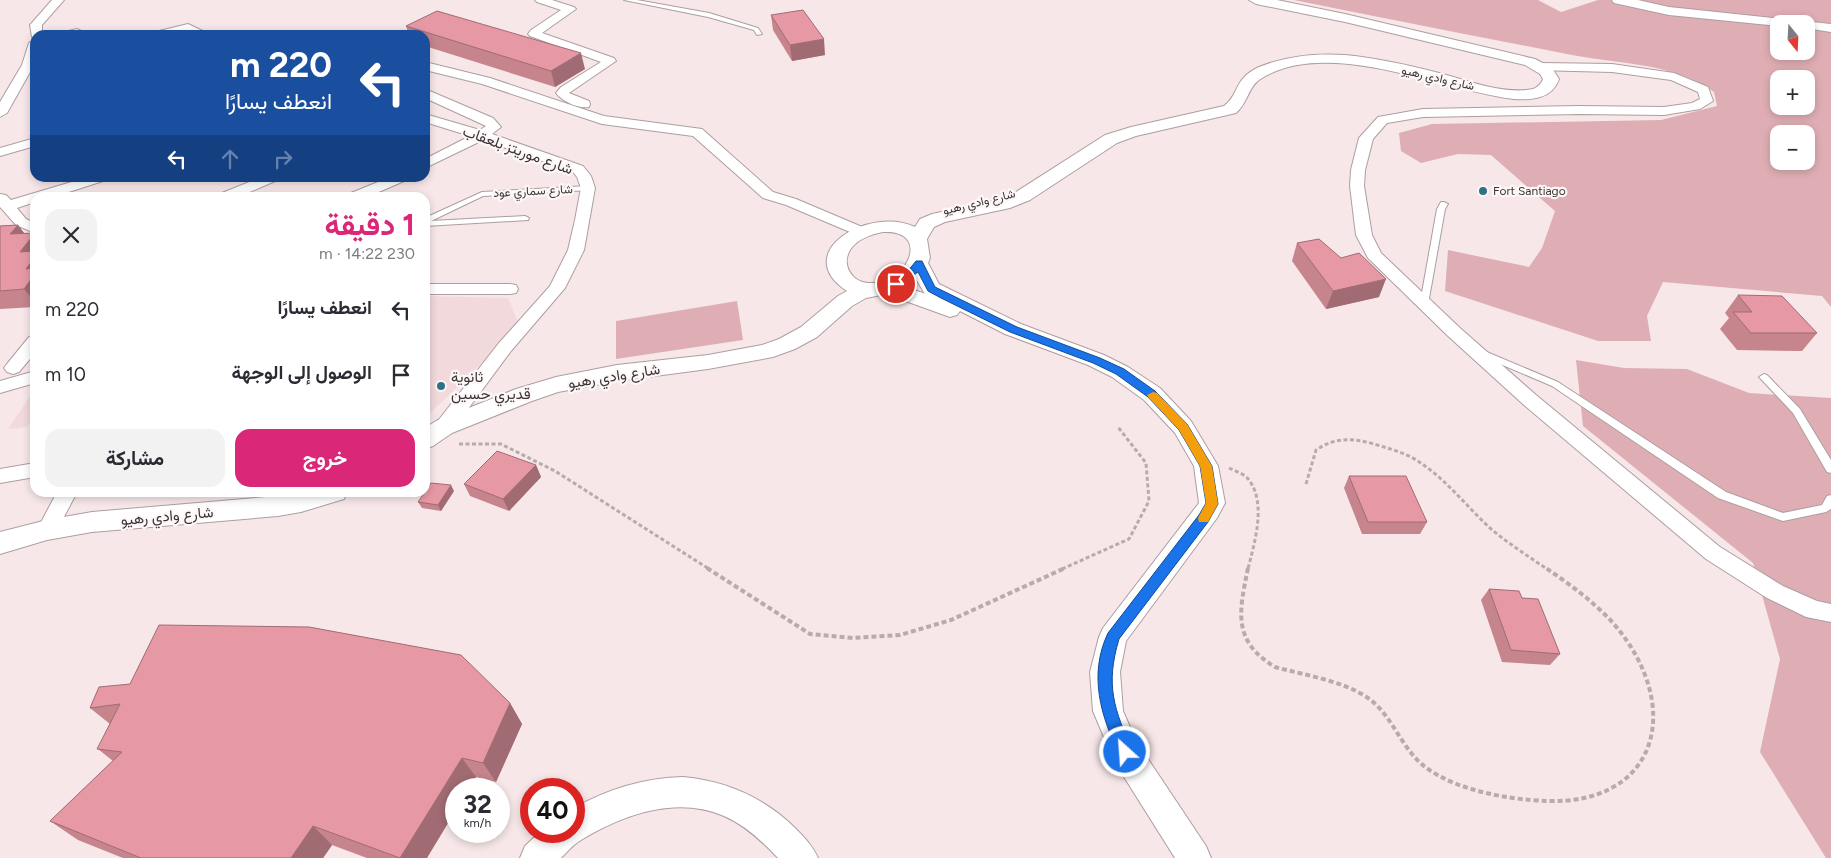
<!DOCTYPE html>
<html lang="ar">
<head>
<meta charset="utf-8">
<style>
	:root { --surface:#fff; --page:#f2f2f3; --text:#2b2b33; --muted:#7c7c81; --accent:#db2777 }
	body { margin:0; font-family:Figtree,Vazirmatn,sans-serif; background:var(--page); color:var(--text); direction:rtl; height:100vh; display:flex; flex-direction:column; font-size:19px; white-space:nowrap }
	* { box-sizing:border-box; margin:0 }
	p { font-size:16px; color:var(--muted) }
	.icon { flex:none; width:28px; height:28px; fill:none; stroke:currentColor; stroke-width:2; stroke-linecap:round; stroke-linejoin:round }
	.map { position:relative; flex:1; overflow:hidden; direction:ltr }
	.drawer { position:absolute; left:30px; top:192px; width:400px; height:305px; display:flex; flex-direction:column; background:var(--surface); border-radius:15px; box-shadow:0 2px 8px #0003; direction:rtl }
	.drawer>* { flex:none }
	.guide { position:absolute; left:30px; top:30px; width:400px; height:152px; border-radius:15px; box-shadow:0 2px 8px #0003; direction:rtl; background:#1a4fa0; color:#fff; overflow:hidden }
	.needle { width:32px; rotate:162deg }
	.buttons { position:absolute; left:1770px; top:15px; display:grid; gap:10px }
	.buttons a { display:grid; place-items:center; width:45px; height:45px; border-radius:10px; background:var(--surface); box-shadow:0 2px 8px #0003; font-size:25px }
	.speed { position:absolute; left:445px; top:778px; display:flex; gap:10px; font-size:25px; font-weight:700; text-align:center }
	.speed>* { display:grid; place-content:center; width:65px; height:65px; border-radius:50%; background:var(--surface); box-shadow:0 2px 8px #0003; line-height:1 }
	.speed small { font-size:12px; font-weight:400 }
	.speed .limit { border:8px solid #d22; background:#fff; color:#111 }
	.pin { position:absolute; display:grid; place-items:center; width:42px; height:42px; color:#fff; margin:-21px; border:2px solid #fff; border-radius:50%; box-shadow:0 1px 5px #0007 }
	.me { position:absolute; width:55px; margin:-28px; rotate:334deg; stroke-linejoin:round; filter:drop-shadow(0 0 4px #0008) }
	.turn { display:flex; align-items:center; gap:18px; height:105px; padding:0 15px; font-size:22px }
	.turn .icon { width:65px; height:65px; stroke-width:2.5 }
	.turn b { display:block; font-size:35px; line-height:42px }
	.lanes { display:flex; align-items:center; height:48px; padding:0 15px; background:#0003; justify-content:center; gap:25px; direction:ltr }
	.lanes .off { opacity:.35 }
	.round { display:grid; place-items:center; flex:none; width:52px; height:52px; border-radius:15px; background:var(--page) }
	.head { display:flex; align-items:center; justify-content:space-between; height:85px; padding:0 15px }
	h1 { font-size:30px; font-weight:700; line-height:38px; color:var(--accent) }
	.button { display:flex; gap:10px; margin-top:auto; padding:10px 15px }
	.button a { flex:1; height:58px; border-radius:15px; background:var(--accent); color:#fff; font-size:20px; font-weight:700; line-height:58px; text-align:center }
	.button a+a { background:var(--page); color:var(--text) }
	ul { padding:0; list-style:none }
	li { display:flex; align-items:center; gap:15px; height:65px; padding:0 15px }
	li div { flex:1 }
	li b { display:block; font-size:19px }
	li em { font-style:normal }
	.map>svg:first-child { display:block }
	.built { fill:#f2d9dc }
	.green { fill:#dfaeb4; fill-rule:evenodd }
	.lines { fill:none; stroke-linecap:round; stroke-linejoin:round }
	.service-casing { stroke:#ad9ea0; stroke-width:2 }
	.minor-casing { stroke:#ad9ea0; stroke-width:2 }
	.tertiary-casing { stroke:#ad9ea0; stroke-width:2 }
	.path-far1 { stroke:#b8abad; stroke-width:3; stroke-dasharray:4 2.5; stroke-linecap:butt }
	.path { stroke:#b8abad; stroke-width:4; stroke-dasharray:5 3; stroke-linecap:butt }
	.service { fill:#fff; fill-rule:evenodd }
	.minor { fill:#fff; fill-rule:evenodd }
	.tertiary { fill:#fff; fill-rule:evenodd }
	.wall { fill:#c6848d }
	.shaded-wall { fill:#a16b73 }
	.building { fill:#e699a4; stroke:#a16b73 }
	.route { fill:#1a73e8; stroke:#114b97 }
	.slow { fill:#f59e0b }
	.poi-dot { fill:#317185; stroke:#fdf7f8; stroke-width:2 }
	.labels { text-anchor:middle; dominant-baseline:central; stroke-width:4.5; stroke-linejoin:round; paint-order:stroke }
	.far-street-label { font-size:12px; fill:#3a3435; stroke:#fdf7f8 }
	.far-poi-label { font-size:12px; fill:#3a3435; stroke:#fdf7f8; text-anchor:start }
	.street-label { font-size:15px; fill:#3a3435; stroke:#fdf7f8 }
	.poi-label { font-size:15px; fill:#3a3435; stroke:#fdf7f8; text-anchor:start }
</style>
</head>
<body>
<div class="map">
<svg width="1831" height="858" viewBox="0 0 1831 858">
	<rect width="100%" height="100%" fill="#f7e7e9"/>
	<!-- built -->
	<path class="built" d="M425,296L508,298L518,322L491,354L425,418Z
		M33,392H35V415L27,427L8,429Z"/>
	<!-- green -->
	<path class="green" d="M1294,0H1538L1561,12L1598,0H1831V307L1822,296L1663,282L1647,316L1651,341H1598L1445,291L1448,250L1529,267L1542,248L1555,211L1491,155L1458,154L1421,163L1401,151L1399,133L1432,124L1661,120L1717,106L1714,92C1676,63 1618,64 1572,55C1480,37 1387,19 1294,0ZM1779,24H1806V51H1779ZM1779,79H1806V106H1779ZM1779,134H1806V161H1779Z
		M737,301L743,340L616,359V321Z
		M1576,360L1624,368L1687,369L1749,393L1831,398V858H1826L1760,752L1780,659L1753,563L1583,426Z"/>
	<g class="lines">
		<defs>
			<path id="service" d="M624,0H637L709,13L758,28L762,34L757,35L754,30L708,17Z
				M588,186L592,188L591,190L483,196L431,221L525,216L529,218L528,220L425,226V218L482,192Z
				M1441,202H1444L1448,204L1445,209L1428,304L1424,307L1420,304L1437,209Z
				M1482,350L1558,382L1726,492L1783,513L1822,505L1827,496L1831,495V509L1826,512L1783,521L1718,498L1552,386L1479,355L1477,353Z
				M1764,374L1767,375L1800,409L1831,460V473L1827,472L1793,413L1761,379L1759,377Z"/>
			<path id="minor" d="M52,0H64L42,25V35H35V38L32,37L30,25Z
				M535,0H552L574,7L576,9L542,33L614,58L616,61L569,93L589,101L590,104L589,107C578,109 562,101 556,93L561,87L601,62L530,36L528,34L531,30L561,10L537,2Z
				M188,24L211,35H196L187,31L169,35H149L151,33Z
				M77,29L90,35H58L60,33Z
				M35,39L34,65L7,113L0,117V102L22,65L29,43Z
				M425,62L490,78L604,116L702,129L773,192L796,199L867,229L870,232L867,235H857L786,205L763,198L693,136L602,124L482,84L425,70Z
				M1540,63L1612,64L1674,73L1708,87L1713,101L1700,109L1664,115L1580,114L1423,117L1387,123L1373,139L1365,170L1364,186L1372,235L1381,253L1460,328L1536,395L1720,547L1783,586L1817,601L1831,604V622L1806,617L1767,598L1706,559L1524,405L1448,336L1368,258L1356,235L1350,186L1351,170L1359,138L1378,117L1423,109L1580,106L1664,107L1692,103L1700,99L1698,92L1671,80L1612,72L1536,70L1534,67Z
				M425,89L493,118L501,127L492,134L583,166L591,176L595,188L584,250L565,288L511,351L451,432L444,434L437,432L435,427L437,422L499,343L550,286L568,250L575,220L581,188L577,177L573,172L483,140L425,168V159L470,136L425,122V114L480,130L486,126L425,98Z
				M35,138V146L0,156V148Z
				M85,178H105L103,181L50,198H35V202L17,208L26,219L35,223V233L16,225L0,207V194L6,195L11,200Z
				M259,178H277L275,181L236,198H215L217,195Z
				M388,178H406L404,181L365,198H344L346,195Z
				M425,284H510L516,285L518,289L516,293L510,294H425Z
				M35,335V353L19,372L13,374L7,372L4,368L7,364L29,337Z
				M35,371V383L0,393V381Z
				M35,463V477L0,483V469Z
				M57,492H77L54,536L47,538L40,536L37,530Z"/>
			<path id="tertiary" d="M1249,0H1277L1345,14L1535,59L1552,68L1559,79C1552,99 1532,100 1514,99C1443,91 1325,35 1259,80C1248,88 1247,104 1236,113L1136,136L1117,143L1030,200L1010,208L945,222L934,227L927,239L930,258L928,263L939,284L1021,324L1104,355L1128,367L1160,388L1191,421L1218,466L1225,503L1217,518L1126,641L1120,672L1123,711L1136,741L1206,846L1211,858H1175L1114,761L1093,711L1090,672L1099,637L1103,628L1199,503L1194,466L1175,433L1144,400L1112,377L1088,365L1005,334L960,311L957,315L950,317L886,294L866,298L852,306L817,337L795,349L773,357L708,369L617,381L558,392L532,401L452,433L433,446L425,449V428L436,421L516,389L556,377L617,365L708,355L762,345L779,339L801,327L838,296L847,291C789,253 869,205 915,227L920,219L932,214L998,200L1016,192L1105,135L1131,127L1224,106C1240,94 1233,79 1259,67C1286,56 1316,53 1345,55C1377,58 1408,65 1439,73C1467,80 1503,95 1533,89C1538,87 1541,84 1543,79L1540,74L1525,65L1345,22L1256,4ZM883,232C931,229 910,285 868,283C852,282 841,265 850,250C857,239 872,234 883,232ZM916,279L925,294H926L905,287Z
				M1612,0H1638L1669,7L1831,24V32L1806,28V24H1779V26L1669,15L1614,3Z
				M299,492H347L344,499L301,512L278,516L92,532L47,540L0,554V532L47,520L92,512L278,496Z
				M683,777C726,781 763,797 794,827C804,837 812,845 818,858H778C762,841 745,825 724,816C676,795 622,815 581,840C574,844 567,852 561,858H520L525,846L541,831H574V808C608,789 644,778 683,777Z"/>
		</defs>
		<!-- service casing -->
		<use href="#service" class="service-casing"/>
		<!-- minor casing -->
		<use href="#minor" class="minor-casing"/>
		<!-- tertiary casing -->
		<use href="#tertiary" class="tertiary-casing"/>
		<!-- path-far1 -->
		<path class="path-far1" d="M459,444H501L555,471L709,569
			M1229,468C1235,471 1245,474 1249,480C1267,504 1254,544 1248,569
			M1306,484L1316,450C1335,437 1353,438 1374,444C1387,448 1399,451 1411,457C1442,474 1465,505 1491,529C1509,544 1528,556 1547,569
			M1062,569L1129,539L1149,501L1146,463L1118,427"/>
		<!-- path -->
		<path class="path" d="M707,568L810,634L853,638L900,635L951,620L1065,568
			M1248,568C1239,612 1232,641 1275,667C1304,675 1344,681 1368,698C1388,712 1397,736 1412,754C1438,788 1507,800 1548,801C1650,804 1681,720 1627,641C1607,611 1575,588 1546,568"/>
		<!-- service -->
		<use href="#service" class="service"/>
		<!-- minor -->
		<use href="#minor" class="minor"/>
		<!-- tertiary -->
		<use href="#tertiary" class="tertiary"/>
	</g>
	<!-- wall -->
	<path class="wall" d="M771,15L825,55L792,61L773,30Z
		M406,26L585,69L555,87L425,46V35H409Z
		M18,225L24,233H35V307L0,309V226Z
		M1297,243L1379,297L1326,309L1292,261Z
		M1738,295L1817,333L1802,351L1737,350L1720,329L1729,318L1725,313Z
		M536,465L541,477L509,511L470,496L464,484Z
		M1349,476L1427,522L1420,534H1362L1344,488Z
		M454,491L441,511L422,508L418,502Z
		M1489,589L1522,598L1560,654L1550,665L1502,662L1481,600Z
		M99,687L510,703L522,724L496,782L476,777L469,789H456L427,858H367L332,845L323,858H123L78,840L50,821L113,761L98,749L110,724L90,708Z"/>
	<!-- shaded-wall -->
	<path class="shaded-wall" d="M824,39L825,55L792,61L790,45Z
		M581,53L585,69L555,87L551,71Z
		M18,225L29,240L35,233V302L24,289L26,269L10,234Z
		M1386,279L1379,297L1326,309L1333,291Z
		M536,465L541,477L509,511L503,499Z
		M451,485L454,491L441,511L438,505Z
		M510,703L522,724L496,782L483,763Z
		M462,758L476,777L469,789H456V810L427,858H400Z
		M313,826L332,845L323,858H291Z"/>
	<!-- building -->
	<path class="building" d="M803,10L824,39L790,45L771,15Z
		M437,11L581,53L551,71L406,26Z
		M18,225L10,234L35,233L20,252L35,251V257L26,269L35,268V274L24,289L0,291V226Z
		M1319,239L1341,258L1359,253L1386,279L1333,291L1297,243Z
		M1738,295L1782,296L1817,333H1751L1733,312H1752Z
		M497,451L536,465L503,499L464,484Z
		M1349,476H1406L1427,522H1368Z
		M431,483L451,485L438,505L418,502Z
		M1489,589L1519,591L1522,598L1538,599L1560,654L1511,650Z
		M159,625L309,627L461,655L510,703L483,763L462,758L400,858L313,826L291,858H141L50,821L122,752L97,749L120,704L90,708L99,687L130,684Z"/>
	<!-- route -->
	<path class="route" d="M916,261H922L935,287L1017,327L1100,358L1124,369L1155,391L1187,424L1212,466L1218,504L1208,522L1119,639C1105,686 1114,709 1133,752L1130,756L1125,759L1120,756C1101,717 1088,675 1108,633L1199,515L1206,503L1200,466L1179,430L1148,397L1116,374L1093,363L1010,332L941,298L928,291L918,272L899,286H892V281L908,271Z"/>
	<!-- slow -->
	<path class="slow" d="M1153,392L1157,393L1187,424L1212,466L1218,504L1208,522H1199L1198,518L1206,503L1200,466L1179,430L1149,398L1147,395Z"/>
	<!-- markers -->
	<g class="poi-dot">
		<circle cx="1483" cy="191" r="5"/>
		<circle cx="441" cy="386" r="5"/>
	</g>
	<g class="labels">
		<!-- far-street labels -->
		<g class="far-street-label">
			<text transform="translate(1438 78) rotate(13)">شارع وادي رهيو</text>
			<text transform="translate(533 191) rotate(-3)">شارع سماري عود</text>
			<text transform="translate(979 202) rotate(-14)">شارع وادي رهيو</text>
		</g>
		<!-- far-poi labels -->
		<g class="far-poi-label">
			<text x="1493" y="191">Fort Santiago</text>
		</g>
		<!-- street labels -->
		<g class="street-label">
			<text transform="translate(518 150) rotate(20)">شارع موريتز بلعقاب</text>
			<text transform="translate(614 376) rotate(-9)">شارع وادي رهيو</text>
			<text transform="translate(167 516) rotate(-5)">شارع وادي رهيو</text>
		</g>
		<!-- poi labels -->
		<g class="poi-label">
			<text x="451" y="377">ثانوية<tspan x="451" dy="17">قديري حسين</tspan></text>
		</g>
	</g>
</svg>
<div class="buttons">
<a><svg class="needle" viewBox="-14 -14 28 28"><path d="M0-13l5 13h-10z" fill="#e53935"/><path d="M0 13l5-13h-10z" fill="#7c7c81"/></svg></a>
<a>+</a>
<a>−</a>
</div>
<div class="speed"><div>32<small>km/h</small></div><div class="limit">40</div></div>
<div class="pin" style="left:896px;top:284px;background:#d93025"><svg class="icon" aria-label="arrive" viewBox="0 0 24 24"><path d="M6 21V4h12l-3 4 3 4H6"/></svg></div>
<svg class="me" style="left:1125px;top:752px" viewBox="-20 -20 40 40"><circle r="17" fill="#1a73e8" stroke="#fff" stroke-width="3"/><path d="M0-11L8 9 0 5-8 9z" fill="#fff"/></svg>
<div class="guide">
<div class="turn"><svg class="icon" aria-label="left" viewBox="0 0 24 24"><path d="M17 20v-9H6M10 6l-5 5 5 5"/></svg><div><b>220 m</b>انعطف يسارًا</div></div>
<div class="lanes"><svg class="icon" aria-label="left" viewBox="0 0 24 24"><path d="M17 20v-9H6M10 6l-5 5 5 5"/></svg><svg class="icon off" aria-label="ahead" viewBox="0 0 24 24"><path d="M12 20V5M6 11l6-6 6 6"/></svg><svg class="icon off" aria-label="right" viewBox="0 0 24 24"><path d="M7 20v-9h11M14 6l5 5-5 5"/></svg></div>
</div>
<section class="drawer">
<div class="head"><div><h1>1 دقيقة</h1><p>230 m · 14:22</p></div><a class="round"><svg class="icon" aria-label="close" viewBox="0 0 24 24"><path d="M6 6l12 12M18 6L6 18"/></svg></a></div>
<ul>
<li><svg class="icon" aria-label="left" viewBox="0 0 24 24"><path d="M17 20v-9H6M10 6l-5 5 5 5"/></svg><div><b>انعطف يسارًا</b></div><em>220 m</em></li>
<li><svg class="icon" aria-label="arrive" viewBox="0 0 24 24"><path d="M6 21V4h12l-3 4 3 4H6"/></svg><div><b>الوصول إلى الوجهة</b></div><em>10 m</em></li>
</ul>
<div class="button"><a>خروج</a><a>مشاركة</a></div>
</section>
</div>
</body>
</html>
